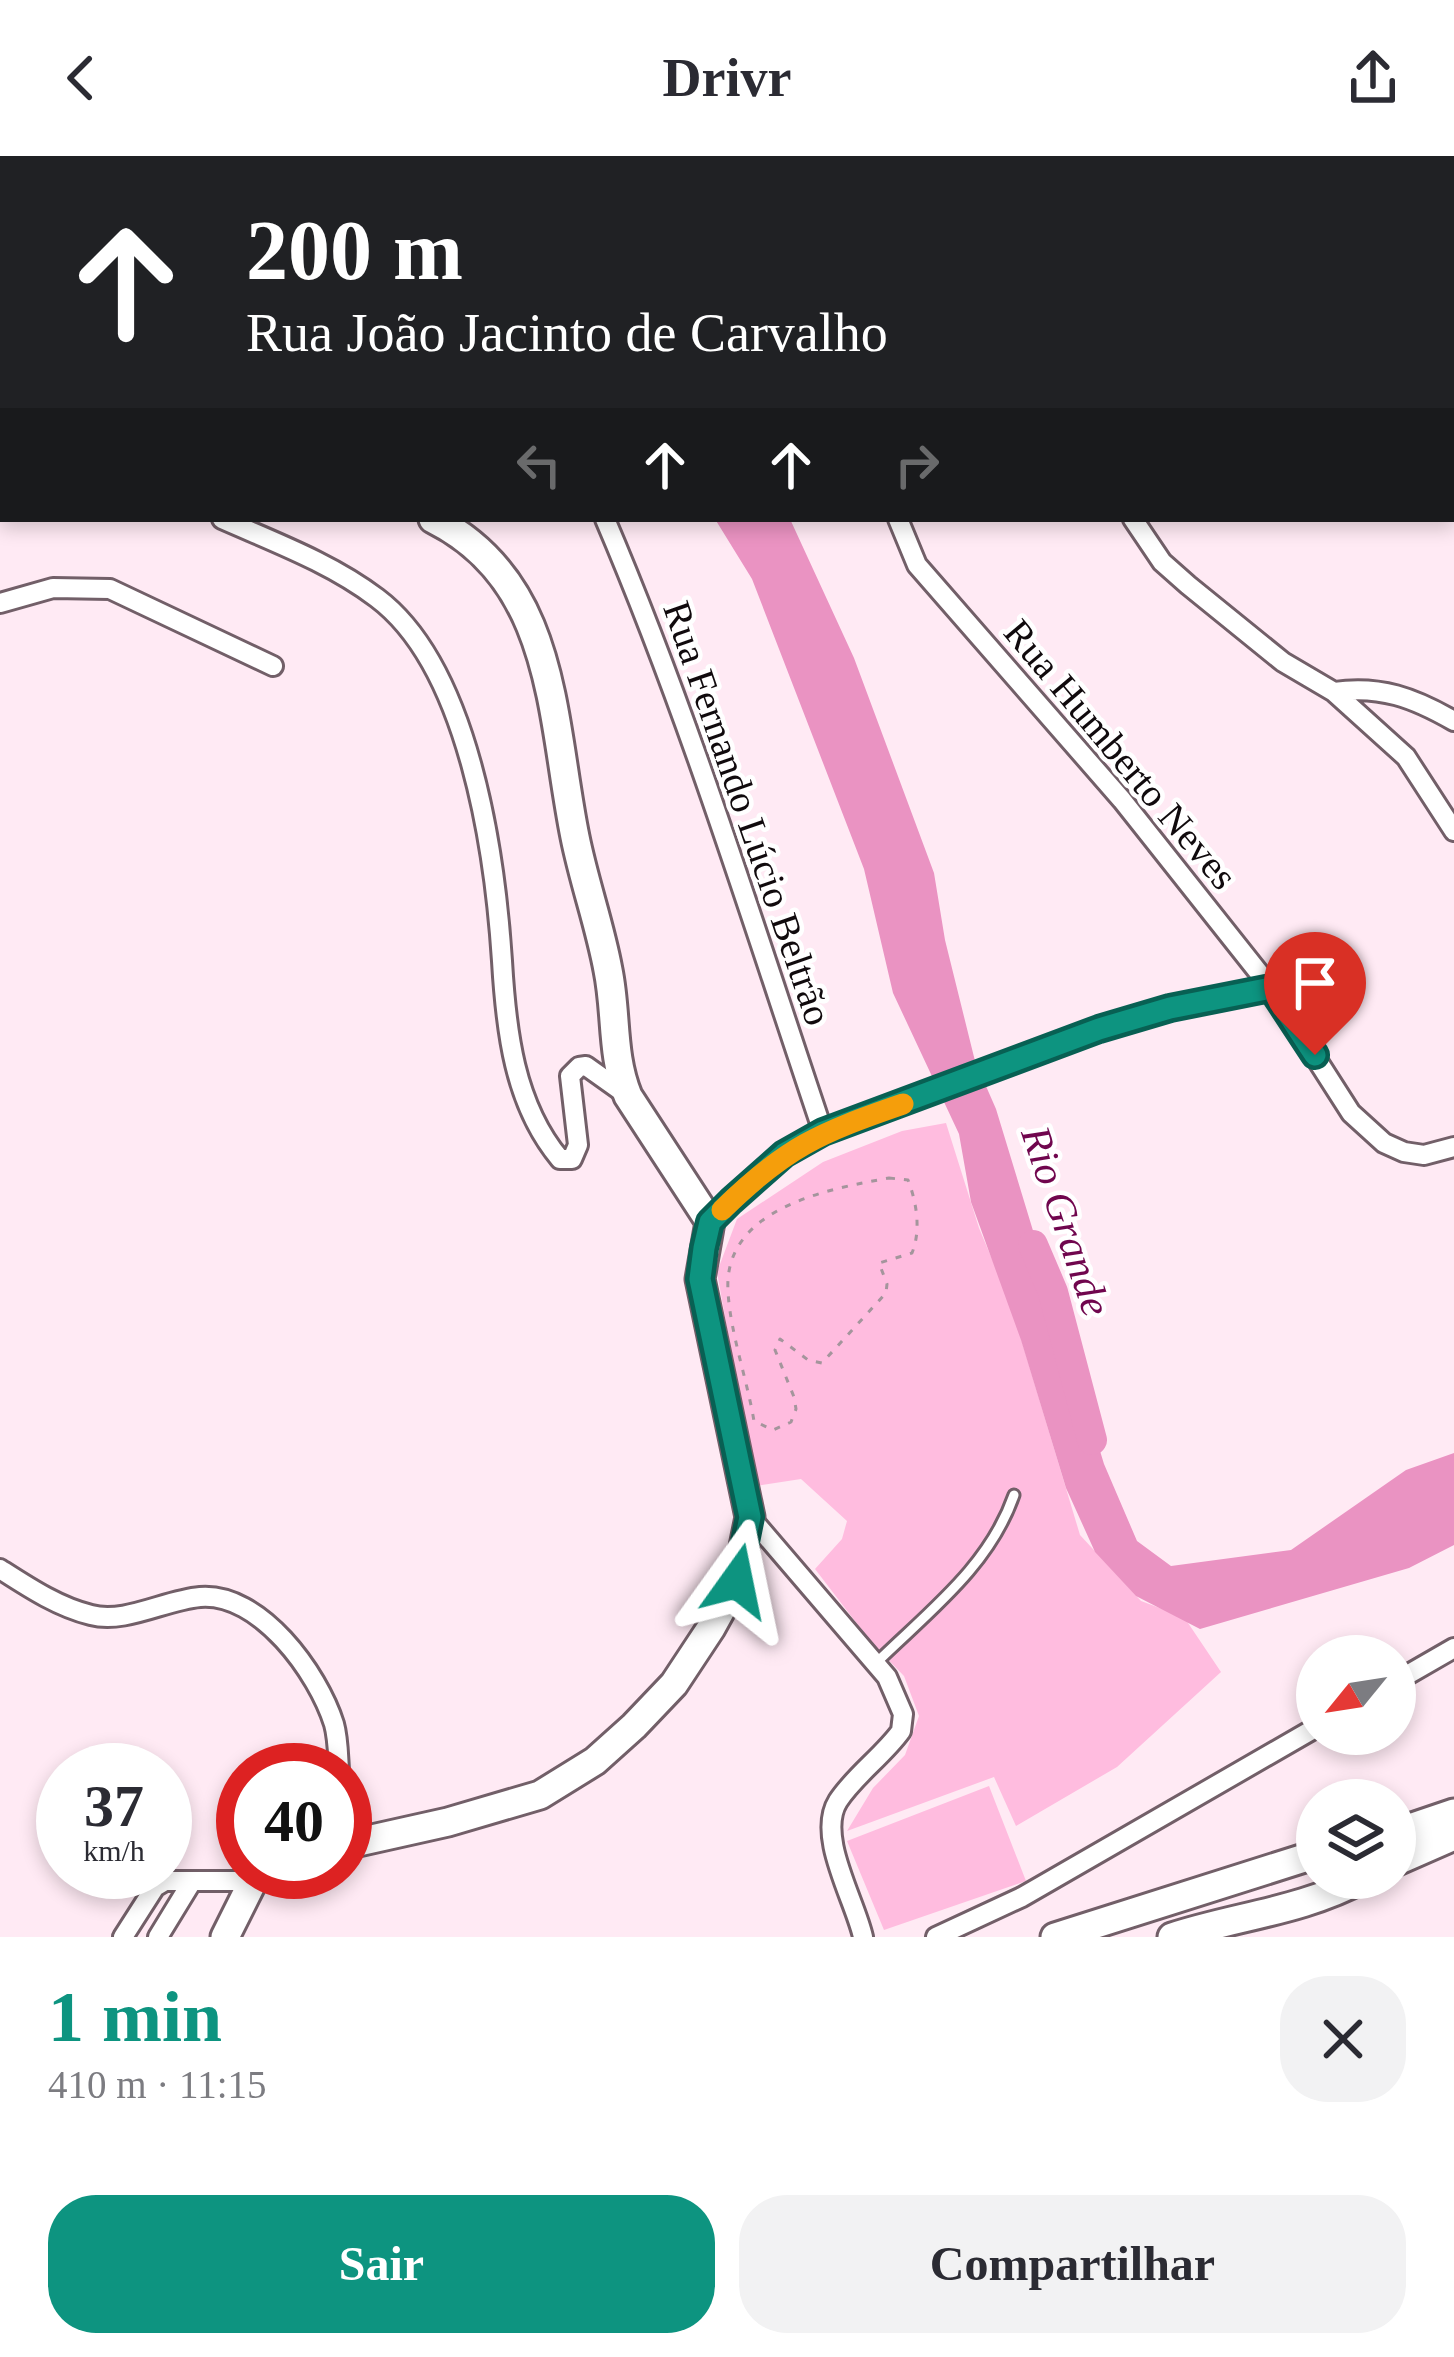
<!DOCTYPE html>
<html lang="pt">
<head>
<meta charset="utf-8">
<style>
	:root { --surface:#fff; --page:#f2f2f3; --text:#2b2b33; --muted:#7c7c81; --accent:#0d9480 }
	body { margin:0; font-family:Georgia,serif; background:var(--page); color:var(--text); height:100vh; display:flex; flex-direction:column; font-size:45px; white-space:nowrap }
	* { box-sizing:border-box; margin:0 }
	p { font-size:39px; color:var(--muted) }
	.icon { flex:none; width:66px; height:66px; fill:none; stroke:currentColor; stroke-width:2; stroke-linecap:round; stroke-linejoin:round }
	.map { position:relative; height:1781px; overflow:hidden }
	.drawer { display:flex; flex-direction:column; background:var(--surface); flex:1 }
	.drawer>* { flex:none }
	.top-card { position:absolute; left:0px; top:0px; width:1455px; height:366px; box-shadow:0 6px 18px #0003; background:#202124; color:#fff; overflow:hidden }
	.needle { width:78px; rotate:240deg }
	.buttons { position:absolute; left:1296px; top:1479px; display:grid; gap:24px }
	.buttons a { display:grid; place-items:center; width:120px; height:120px; border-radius:50%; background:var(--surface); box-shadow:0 6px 18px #0003; font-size:60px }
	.speed { position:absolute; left:36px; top:1587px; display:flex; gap:24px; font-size:60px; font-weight:700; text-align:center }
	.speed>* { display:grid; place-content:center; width:156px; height:156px; border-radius:50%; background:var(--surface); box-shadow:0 6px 18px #0003; line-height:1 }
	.speed small { font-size:30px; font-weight:400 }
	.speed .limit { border:18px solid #d22; background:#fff; color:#111 }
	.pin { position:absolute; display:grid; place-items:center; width:102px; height:102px; color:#fff; margin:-123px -51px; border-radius:50% 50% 50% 0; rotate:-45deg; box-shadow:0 0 12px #0007 }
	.pin .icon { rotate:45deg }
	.me { position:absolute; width:132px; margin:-66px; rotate:12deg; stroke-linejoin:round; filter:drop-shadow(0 0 9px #0008) }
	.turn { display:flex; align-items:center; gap:42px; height:252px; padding:0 48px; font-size:54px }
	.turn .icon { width:156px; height:156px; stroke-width:2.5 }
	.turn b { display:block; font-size:84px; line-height:102px }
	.lanes { display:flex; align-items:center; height:114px; padding:0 48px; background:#0003; justify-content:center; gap:60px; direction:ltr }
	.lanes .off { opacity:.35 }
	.round { display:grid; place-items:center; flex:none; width:126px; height:126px; border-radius:48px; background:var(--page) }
	.head { display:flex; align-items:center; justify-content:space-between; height:204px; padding:0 48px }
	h1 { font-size:72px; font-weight:700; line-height:90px; color:var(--accent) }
	.action { display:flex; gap:24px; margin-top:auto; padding:24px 48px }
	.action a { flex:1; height:138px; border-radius:48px; background:var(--accent); color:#fff; font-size:48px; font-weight:700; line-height:138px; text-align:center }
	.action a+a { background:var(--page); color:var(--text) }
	header { display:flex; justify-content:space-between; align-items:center; height:156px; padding:0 48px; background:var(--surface); font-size:54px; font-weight:700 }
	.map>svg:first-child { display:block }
	.green { fill:#ffbcdf }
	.water { fill:#ea93c2 }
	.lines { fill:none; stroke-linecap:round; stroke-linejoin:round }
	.river { stroke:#ea93c2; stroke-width:30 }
	.lane-casing { stroke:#725f68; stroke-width:15 }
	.street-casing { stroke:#725f68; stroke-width:24 }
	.secondary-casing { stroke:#725f68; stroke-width:33 }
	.path { stroke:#a4959c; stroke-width:3; stroke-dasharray:6 9; stroke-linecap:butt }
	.lane { stroke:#fff; stroke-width:9 }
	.street { stroke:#fff; stroke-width:18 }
	.secondary { stroke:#fff; stroke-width:27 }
	.route-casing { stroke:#086053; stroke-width:30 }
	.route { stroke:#0d9480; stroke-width:21 }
	.slow { stroke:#f59e0b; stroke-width:21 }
	.labels { text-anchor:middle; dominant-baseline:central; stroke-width:9; stroke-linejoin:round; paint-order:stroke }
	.street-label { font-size:39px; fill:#100a0d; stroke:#fff }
	.water-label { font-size:42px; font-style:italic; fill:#70064e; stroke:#fff }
</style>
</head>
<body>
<header><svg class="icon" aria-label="back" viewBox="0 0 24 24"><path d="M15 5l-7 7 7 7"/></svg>Drivr<svg class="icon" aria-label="share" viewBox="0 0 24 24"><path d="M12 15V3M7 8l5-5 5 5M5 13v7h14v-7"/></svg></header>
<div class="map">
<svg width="1454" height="1781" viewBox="0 0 1454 1781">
	<rect width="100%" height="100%" fill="#ffeaf4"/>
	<!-- green -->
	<path class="green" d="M946,967L979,1072L1010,1146L1080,1379L1141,1445L1184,1461L1221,1516L1117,1611L1016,1670L994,1621L847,1675L873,1632L905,1599L919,1560L904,1520L871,1486L815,1413L842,1383L847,1365L801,1323L755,1330L717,1116L737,1063L823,1006L902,975Z
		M989,1630L1026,1725L884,1774L847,1685Z"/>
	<!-- water -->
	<path class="water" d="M715,363H790L854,502L934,717L945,784L975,905L996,953L1104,1308L1137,1385L1171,1410L1291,1394L1406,1314L1454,1297V1389L1409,1412L1200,1473L1136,1440L1095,1396L1066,1332L1021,1184L971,1046L959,978L893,837L864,713L752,423Z"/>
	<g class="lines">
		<!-- river -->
		<path class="river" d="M1033,1089L1053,1136L1092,1284"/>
		<defs>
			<path id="lane" d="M875,1508C928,1456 989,1411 1014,1339"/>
			<path id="street" d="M660,0L668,3
				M964,0L965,3
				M880,3L882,0
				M1039,3L1043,0
				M1289,3L1293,0
				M0,344L3,345
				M222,363C274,386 331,407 377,442C469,511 495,697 502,805C506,874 514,948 560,1003H572L578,989L570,920L579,911L586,910L624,937
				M605,363C690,562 754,771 823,976
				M898,363L917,409L1122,644L1271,832L1351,957L1384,987L1404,996L1424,999L1454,991
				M1133,363L1162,406L1188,429L1283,506L1334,536L1406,601L1454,675
				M0,447L53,432L110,433L273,510
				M1334,536C1380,529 1414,542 1454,565
				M710,1066L784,998L823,976L1099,873L1170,852L1271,832
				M750,1361L887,1521L903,1558L901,1575C883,1600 855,1619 838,1645C816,1680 855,1744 863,1781
				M0,1413C28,1431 58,1451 91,1459C125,1468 165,1444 200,1441C260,1436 318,1517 334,1568C338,1582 338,1599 339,1614
				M1395,1526L1454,1492
				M123,1781L155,1731L165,1725H253
				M158,1781L191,1727
				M936,1781L1022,1741L1317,1571"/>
			<path id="secondary" d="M0,154L3,155
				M1395,1677L1454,1657
				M345,1689L448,1666L540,1639L595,1605L634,1570L674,1528L711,1472L737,1425L750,1361L700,1123L710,1066L628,940C611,898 617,858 608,814C600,770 584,726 575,681C551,563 557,425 433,363
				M1395,1706L1454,1680
				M225,1781L253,1725L267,1716
				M1055,1781L1317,1698
				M1172,1781C1236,1760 1303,1755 1363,1722"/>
		</defs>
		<!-- lane casing -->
		<use href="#lane" class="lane-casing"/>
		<!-- street casing -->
		<use href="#street" class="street-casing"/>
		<!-- secondary casing -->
		<use href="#secondary" class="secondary-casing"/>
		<!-- path -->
		<path class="path" d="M889,1022L908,1024C917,1047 921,1075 912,1097L879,1107L887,1128L886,1137L822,1207L808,1204L780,1183L775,1194L794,1241L796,1253L791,1266L773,1274L754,1265C747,1223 730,1176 728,1135C723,1052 828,1033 889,1022Z"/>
		<!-- lane -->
		<use href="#lane" class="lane"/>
		<!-- street -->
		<use href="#street" class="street"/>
		<!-- secondary -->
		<use href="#secondary" class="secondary"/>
	</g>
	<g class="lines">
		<defs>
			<path id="route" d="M737,1425L750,1361L700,1123L704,1092L710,1066L731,1045L784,998L823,976L1099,873L1170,852L1271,832L1315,899"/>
		</defs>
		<!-- route casing -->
		<use href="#route" class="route-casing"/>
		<!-- route -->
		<use href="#route" class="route"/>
		<!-- slow -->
		<path class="slow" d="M722,1054C786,991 819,977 903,948"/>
	</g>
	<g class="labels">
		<!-- street labels -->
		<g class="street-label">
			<text transform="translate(1121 598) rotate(50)">Rua Humberto Neves</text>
			<text transform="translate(748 657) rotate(71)">Rua Fernando Lúcio Beltrão</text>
		</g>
		<!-- water labels -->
		<g class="water-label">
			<text transform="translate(1066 1065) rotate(71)">Rio Grande</text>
		</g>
	</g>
</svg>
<div class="buttons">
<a><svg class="needle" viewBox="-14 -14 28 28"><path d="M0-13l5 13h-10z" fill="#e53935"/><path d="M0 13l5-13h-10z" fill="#7c7c81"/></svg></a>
<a><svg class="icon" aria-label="layers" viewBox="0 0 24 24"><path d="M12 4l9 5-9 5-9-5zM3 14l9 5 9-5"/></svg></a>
</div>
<div class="speed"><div>37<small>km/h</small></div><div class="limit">40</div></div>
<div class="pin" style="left:1315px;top:899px;background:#d93025"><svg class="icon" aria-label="arrive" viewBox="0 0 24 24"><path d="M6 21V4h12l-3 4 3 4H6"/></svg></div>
<svg class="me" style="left:737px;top:1425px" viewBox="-20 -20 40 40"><path d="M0-17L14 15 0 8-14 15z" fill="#0d9480" stroke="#fff" stroke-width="4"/></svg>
<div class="top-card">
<div class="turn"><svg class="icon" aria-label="ahead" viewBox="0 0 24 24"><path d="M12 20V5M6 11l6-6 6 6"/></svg><div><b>200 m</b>Rua João Jacinto de Carvalho</div></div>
<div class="lanes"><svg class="icon off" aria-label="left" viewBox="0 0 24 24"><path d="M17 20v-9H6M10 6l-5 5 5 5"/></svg><svg class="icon" aria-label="ahead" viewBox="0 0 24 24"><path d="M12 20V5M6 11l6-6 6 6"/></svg><svg class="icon" aria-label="ahead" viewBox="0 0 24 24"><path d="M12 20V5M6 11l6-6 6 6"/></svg><svg class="icon off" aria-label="right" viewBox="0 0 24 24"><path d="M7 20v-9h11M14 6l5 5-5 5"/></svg></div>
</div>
</div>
<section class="drawer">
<div class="head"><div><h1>1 min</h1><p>410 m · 11:15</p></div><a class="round"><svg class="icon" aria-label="close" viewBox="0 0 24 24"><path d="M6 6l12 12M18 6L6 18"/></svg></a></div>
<div class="action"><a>Sair</a><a>Compartilhar</a></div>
</section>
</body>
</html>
